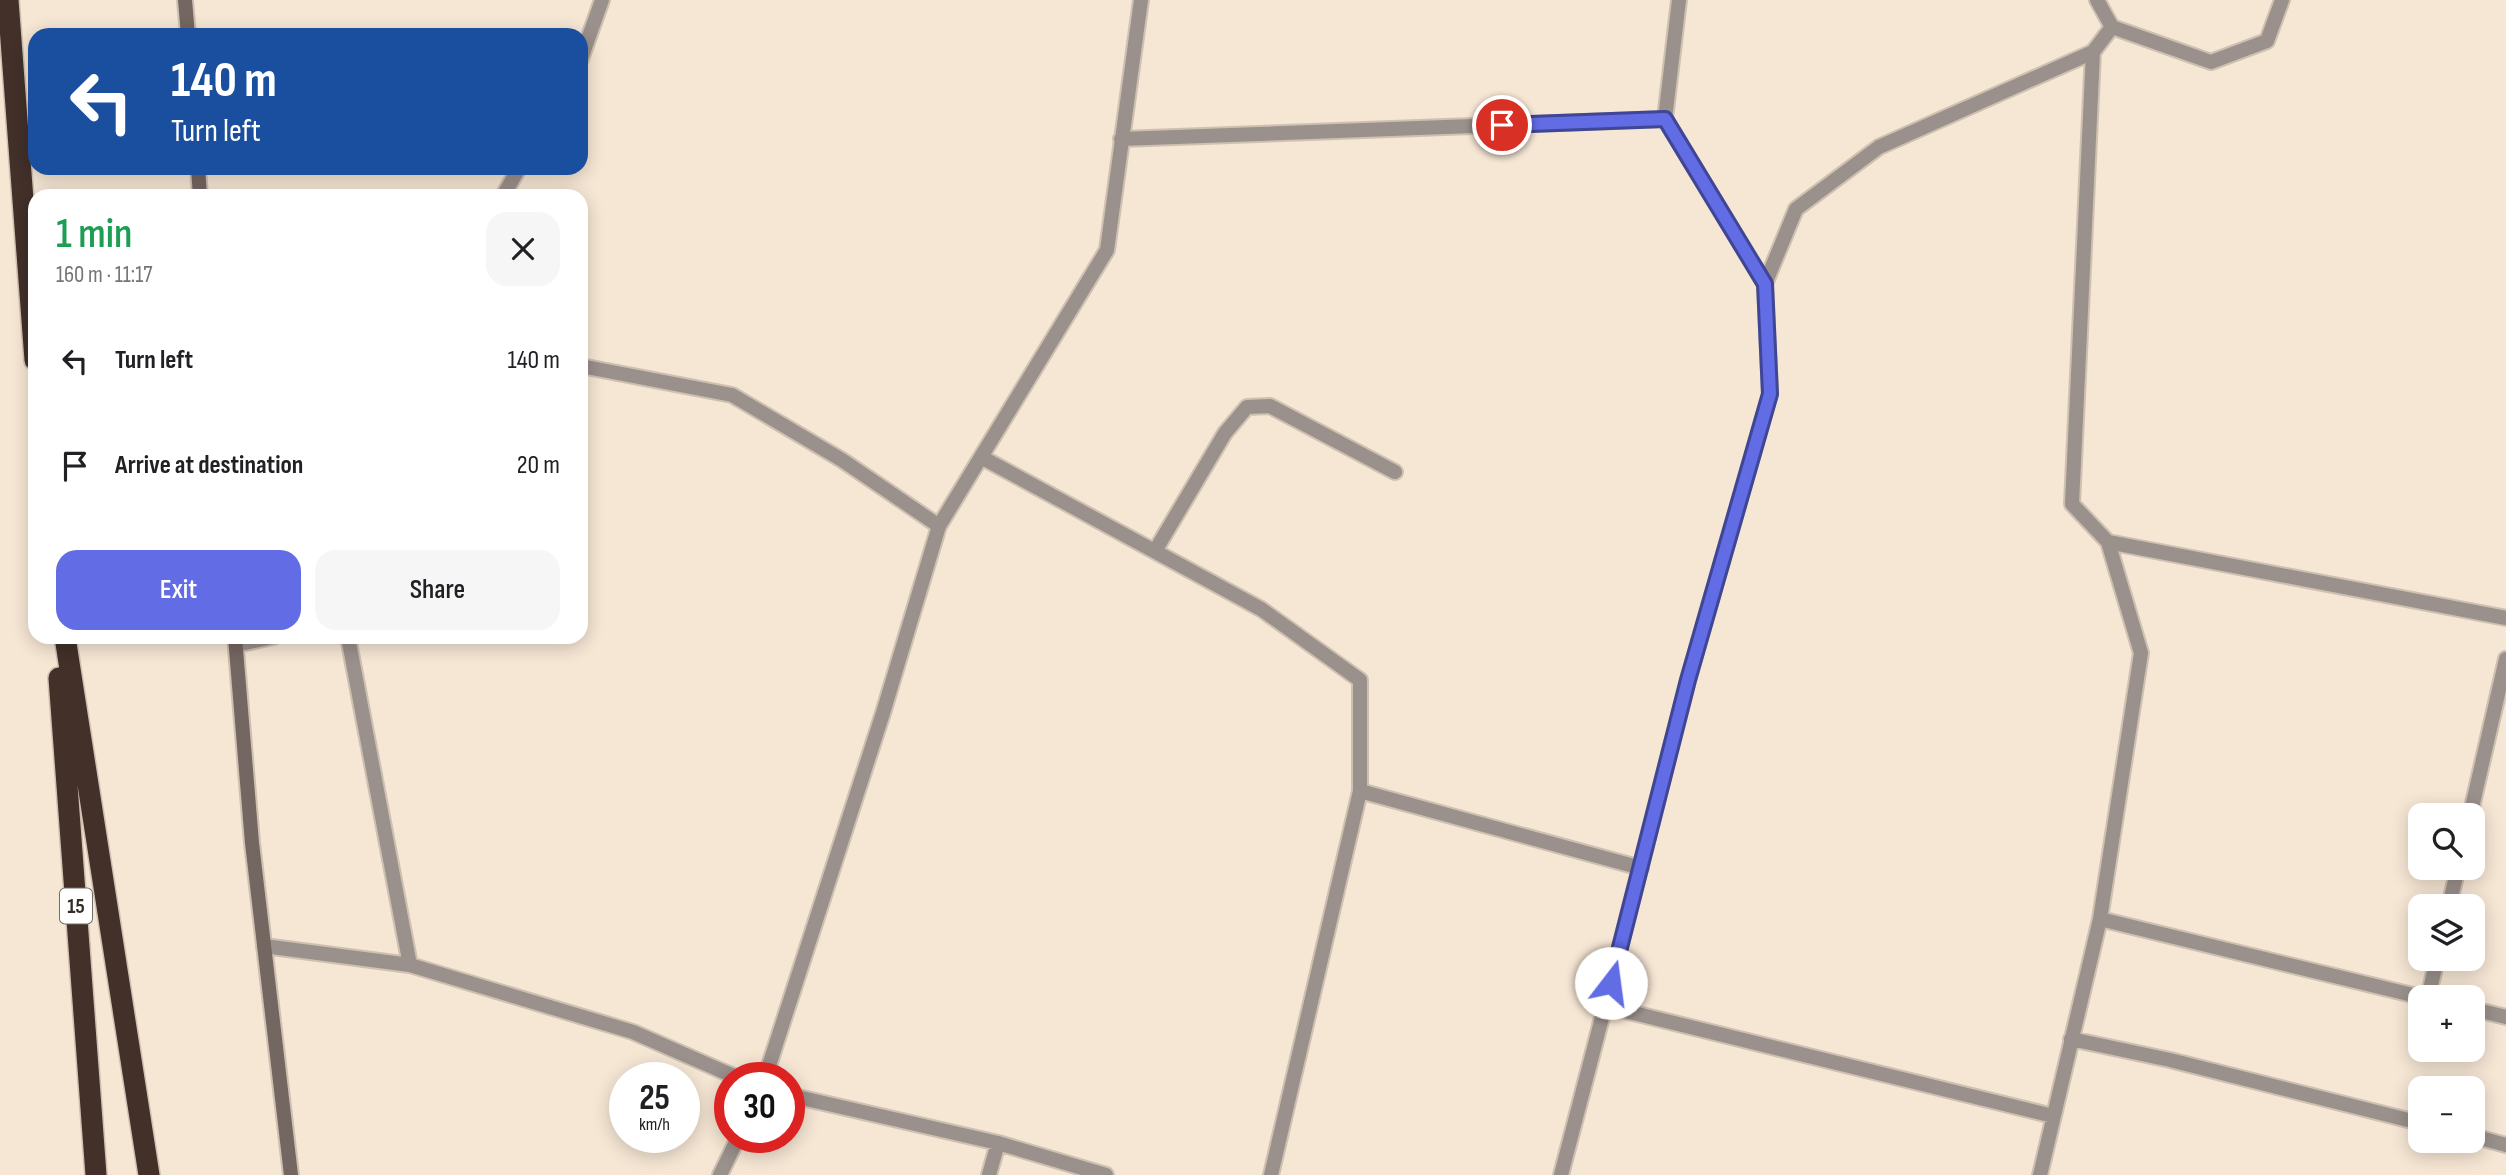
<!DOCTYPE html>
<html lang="en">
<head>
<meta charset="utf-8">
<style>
	:root { --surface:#fff; --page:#f6f6f6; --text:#202124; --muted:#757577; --accent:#616ce5 }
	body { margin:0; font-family:"Sofia Sans Condensed",sans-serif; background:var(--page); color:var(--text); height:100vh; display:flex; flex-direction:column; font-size:26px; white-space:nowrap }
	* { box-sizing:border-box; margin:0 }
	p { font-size:23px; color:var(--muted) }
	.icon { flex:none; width:38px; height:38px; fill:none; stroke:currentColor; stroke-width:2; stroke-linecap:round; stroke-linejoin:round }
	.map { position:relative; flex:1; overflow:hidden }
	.side { position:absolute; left:28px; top:189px; width:560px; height:455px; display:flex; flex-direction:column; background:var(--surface); border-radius:21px; box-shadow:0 4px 18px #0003 }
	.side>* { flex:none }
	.top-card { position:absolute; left:28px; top:28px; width:560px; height:147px; border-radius:21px; box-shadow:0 4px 18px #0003; background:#1a4fa0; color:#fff; overflow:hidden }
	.controls { position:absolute; left:2408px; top:803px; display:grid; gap:14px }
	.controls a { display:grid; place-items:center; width:77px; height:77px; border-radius:14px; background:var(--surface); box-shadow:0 4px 18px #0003; font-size:35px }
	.speed { position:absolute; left:609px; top:1062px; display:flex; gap:14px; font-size:35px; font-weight:700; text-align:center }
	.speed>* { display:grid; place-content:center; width:91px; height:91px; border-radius:50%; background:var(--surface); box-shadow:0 4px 18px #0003; line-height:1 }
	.speed small { font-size:18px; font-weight:400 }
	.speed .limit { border:10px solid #d22; background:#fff; color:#111 }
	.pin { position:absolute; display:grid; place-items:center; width:60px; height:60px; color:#fff; margin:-30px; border:4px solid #fff; border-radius:50%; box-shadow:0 2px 7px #0007 }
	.me { position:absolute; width:77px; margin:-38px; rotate:15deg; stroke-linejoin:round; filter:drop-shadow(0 0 5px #0008) }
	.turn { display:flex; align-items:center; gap:24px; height:147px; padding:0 28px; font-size:32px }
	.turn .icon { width:91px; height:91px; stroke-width:2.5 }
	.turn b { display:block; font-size:49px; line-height:60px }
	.round { display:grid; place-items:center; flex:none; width:74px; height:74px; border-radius:21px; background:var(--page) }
	.head { display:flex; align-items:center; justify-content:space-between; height:119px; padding:0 28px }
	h1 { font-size:42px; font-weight:600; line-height:52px; color:#1e9e55 }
	.cta { display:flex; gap:14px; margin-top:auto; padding:14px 28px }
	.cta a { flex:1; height:80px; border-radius:21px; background:var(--accent); color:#fff; font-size:28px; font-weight:600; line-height:80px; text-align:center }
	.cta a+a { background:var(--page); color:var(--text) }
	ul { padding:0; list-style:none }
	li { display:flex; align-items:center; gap:21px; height:105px; padding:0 28px }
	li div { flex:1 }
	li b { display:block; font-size:26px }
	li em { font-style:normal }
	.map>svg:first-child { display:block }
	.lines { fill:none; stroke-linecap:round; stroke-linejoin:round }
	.street-casing { stroke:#cfc1b1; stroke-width:18 }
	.secondary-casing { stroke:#cfc1b1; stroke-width:18 }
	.highway-casing { stroke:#cfc1b1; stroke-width:24 }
	.street { stroke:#9a908c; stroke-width:14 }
	.secondary { stroke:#746661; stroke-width:14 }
	.highway { stroke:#423029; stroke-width:21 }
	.route-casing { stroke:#3f4695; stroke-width:18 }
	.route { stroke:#616ce5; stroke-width:12 }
	.labels { text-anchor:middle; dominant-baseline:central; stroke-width:6; stroke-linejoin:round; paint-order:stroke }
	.shield { fill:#fff; stroke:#706c67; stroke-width:2 }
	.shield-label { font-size:21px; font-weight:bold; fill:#332d26 }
</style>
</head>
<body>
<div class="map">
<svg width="2506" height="1175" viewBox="0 0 2506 1175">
	<rect width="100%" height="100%" fill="#f6e6d4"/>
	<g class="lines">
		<defs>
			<path id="street" d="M1679,0L1665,119L1765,284L1796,209L1879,147L2093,52
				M2112,27L2211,62L2267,41L2282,0
				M581,59L602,0
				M1121,139L1665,119
				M503,196L519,168
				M1765,284L1770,394L1688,680L1605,1006L2053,1116
				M581,366L732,395L842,460L939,526
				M981,457L1261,609L1360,680V791
				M2108,542L2506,618
				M1155,551L1225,433L1247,407L1270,406L1395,472
				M348,637L410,965
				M236,645L273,637
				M2470,816L2506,659
				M2449,906L2458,868
				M2100,919L2425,998
				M264,946L410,965L633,1032L738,1078
				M2428,998L2437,959
				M2473,1009L2506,1017
				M2071,1039L2170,1060L2420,1123
				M765,1078L883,713L939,526L1107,250L1141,0
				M789,1095L998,1143L1106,1175
				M2473,1136L2506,1145
				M720,1175L738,1138
				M989,1175L998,1143
				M1271,1175L1360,791L1641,868
				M1561,1175L1605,1006
				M2040,1175L2100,919L2141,653L2108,542L2072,504L2093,52L2112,27L2097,0"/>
			<path id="secondary" d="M185,0L188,35
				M198,168L200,196
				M235,637L252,843L291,1175"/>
			<path id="highway" d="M8,0L35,360
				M65,637L149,1175
				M59,678L96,1175"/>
		</defs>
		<!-- street casing -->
		<use href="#street" class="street-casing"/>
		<!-- secondary casing -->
		<use href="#secondary" class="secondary-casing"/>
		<!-- highway casing -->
		<use href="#highway" class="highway-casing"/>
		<!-- street -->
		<use href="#street" class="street"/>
		<!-- secondary -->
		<use href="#secondary" class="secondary"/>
		<!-- highway -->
		<use href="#highway" class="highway"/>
	</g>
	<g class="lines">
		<defs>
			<path id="route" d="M1502,125L1665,119L1765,284L1770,394L1688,680L1611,983"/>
		</defs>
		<!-- route casing -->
		<use href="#route" class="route-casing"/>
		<!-- route -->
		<use href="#route" class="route"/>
	</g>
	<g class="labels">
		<!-- shield labels -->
		<rect class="shield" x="60" y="888.5" width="32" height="35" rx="5"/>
		<g class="shield-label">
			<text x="76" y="906">15</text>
		</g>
	</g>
</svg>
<div class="controls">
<a><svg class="icon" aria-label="search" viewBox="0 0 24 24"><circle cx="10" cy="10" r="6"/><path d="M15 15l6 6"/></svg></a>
<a><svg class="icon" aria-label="layers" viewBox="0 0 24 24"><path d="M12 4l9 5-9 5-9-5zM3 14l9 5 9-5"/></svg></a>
<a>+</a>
<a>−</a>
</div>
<div class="speed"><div>25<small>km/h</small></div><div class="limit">30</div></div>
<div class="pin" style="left:1502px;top:125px;background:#d93025"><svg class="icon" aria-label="arrive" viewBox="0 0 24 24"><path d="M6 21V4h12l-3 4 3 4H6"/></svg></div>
<svg class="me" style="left:1611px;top:983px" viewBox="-20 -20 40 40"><circle r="19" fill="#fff"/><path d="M0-13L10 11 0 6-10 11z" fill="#616ce5"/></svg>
<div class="top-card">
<div class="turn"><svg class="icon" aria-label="left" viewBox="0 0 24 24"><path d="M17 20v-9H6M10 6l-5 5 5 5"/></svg><div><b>140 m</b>Turn left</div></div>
</div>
<section class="side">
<div class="head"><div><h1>1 min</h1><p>160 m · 11:17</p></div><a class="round"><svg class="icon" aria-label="close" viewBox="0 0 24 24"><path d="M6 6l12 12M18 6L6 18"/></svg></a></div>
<ul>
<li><svg class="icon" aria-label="left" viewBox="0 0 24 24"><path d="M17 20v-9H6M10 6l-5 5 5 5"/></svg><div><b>Turn left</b></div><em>140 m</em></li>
<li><svg class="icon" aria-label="arrive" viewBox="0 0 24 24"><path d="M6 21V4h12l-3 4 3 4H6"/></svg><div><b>Arrive at destination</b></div><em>20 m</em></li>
</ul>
<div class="cta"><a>Exit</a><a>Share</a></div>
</section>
</div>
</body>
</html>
